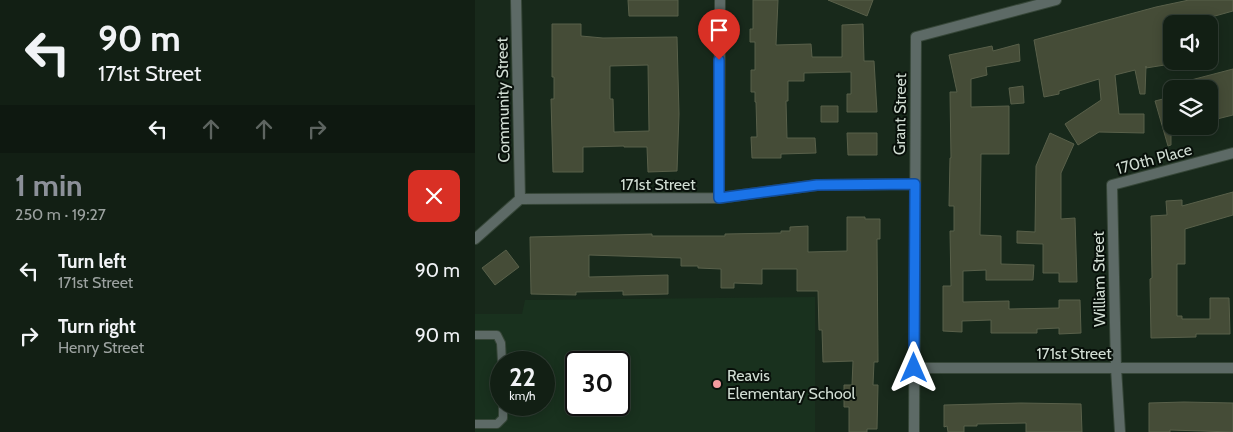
<!DOCTYPE html>
<html lang="en">
<head>
<meta charset="utf-8">
<style>
	:root { --surface:#121f14; --page:#1f2c22; --text:#f1f3f6; --muted:#9ca2a0; --line:#313d34; --accent:#8c9099 }
	body { margin:0; font-family:Cabin,sans-serif; background:var(--page); color:var(--text); height:100vh; display:flex; flex-direction:column; font-size:19px; white-space:nowrap }
	* { box-sizing:border-box; margin:0 }
	p { font-size:16px; color:var(--muted) }
	.icon { flex:none; width:28px; height:28px; fill:none; stroke:currentColor; stroke-width:2; stroke-linecap:round; stroke-linejoin:round }
	.map { position:relative; flex:1; overflow:hidden }
	.side { display:flex; flex-direction:column; background:var(--surface); width:475px }
	.side>* { flex:none }
	.guide { background:#121f14; color:var(--text); overflow:hidden }
	.buttons { position:absolute; left:688px; top:15px; display:grid; gap:10px }
	.buttons a { display:grid; place-items:center; width:55px; height:55px; border-radius:10px; background:var(--surface); box-shadow:0 2px 12px #0003,0 0 0 1px var(--line); font-size:25px }
	.speed { position:absolute; left:15px; top:351px; display:flex; gap:10px; font-size:25px; font-weight:700; text-align:center }
	.speed>* { display:grid; place-content:center; width:65px; height:65px; border-radius:50%; background:var(--surface); box-shadow:0 2px 12px #0003,0 0 0 1px var(--line); line-height:1 }
	.speed small { font-size:12px; font-weight:400 }
	.speed .limit { border:2px solid #111; border-radius:8px; background:#fff; color:#111 }
	.pin { position:absolute; display:grid; place-items:center; width:42px; height:42px; color:#fff; margin:-51px -21px; border-radius:50% 50% 50% 0; rotate:-45deg; box-shadow:0 0 5px #0007 }
	.pin .icon { rotate:45deg }
	.me { position:absolute; width:55px; margin:-28px; rotate:0deg; stroke-linejoin:round; filter:drop-shadow(0 0 4px #0008) }
	.turn { display:flex; align-items:center; gap:18px; height:105px; padding:0 15px; font-size:22px }
	.turn .icon { width:65px; height:65px; stroke-width:2.5 }
	.turn b { display:block; font-size:35px; line-height:42px }
	.lanes { display:flex; align-items:center; height:48px; padding:0 15px; background:#0003; justify-content:center; gap:25px; direction:ltr }
	.lanes .off { opacity:.35 }
	.round { display:grid; place-items:center; flex:none; width:52px; height:52px; border-radius:10px; background:var(--page) }
	.head { display:flex; align-items:center; justify-content:space-between; height:85px; padding:0 15px }
	h1 { font-size:30px; font-weight:700; line-height:38px; color:var(--accent) }
	ul { padding:0; list-style:none }
	li { display:flex; align-items:center; gap:15px; height:65px; padding:0 15px }
	li div { flex:1 }
	li b { display:block; font-size:19px }
	li em { font-style:normal }
	main { display:flex; flex:1; min-height:0 }
	.map>svg:first-child { display:block }
	.built { fill:#19311e; fill-rule:evenodd }
	.building { fill:#454c37; stroke:#59604a; fill-rule:evenodd }
	.lines { fill:none; stroke-linecap:round; stroke-linejoin:round }
	.lane-casing { stroke:#364638; stroke-width:10 }
	.street-casing { stroke:#364638; stroke-width:12 }
	.lane { stroke:#5d6a66; stroke-width:8 }
	.street { stroke:#5d6a66; stroke-width:10 }
	.route-casing { stroke:#114b97; stroke-width:12 }
	.route { stroke:#1a73e8; stroke-width:9 }
	.poi-dot { fill:#f49b9f; stroke:#08100a; stroke-width:2 }
	.labels { text-anchor:middle; dominant-baseline:central; stroke-width:4; stroke-linejoin:round; paint-order:stroke }
	.street-label { font-size:16px; fill:#d1ddd3; stroke:#08100a }
	.poi-label { font-size:16px; fill:#d1ddd3; stroke:#08100a; text-anchor:start }
</style>
</head>
<body>
<main>
<section class="side">
<div class="guide">
<div class="turn"><svg class="icon" aria-label="left" viewBox="0 0 24 24"><path d="M17 20v-9H6M10 6l-5 5 5 5"/></svg><div><b>90 m</b>171st Street</div></div>
<div class="lanes"><svg class="icon" aria-label="left" viewBox="0 0 24 24"><path d="M17 20v-9H6M10 6l-5 5 5 5"/></svg><svg class="icon off" aria-label="ahead" viewBox="0 0 24 24"><path d="M12 20V5M6 11l6-6 6 6"/></svg><svg class="icon off" aria-label="ahead" viewBox="0 0 24 24"><path d="M12 20V5M6 11l6-6 6 6"/></svg><svg class="icon off" aria-label="right" viewBox="0 0 24 24"><path d="M7 20v-9h11M14 6l5 5-5 5"/></svg></div>
</div>
<div class="head"><div><h1>1 min</h1><p>250 m · 19:27</p></div><a class="round" style="background:#d93025;color:#fff"><svg class="icon" aria-label="close" viewBox="0 0 24 24"><path d="M6 6l12 12M18 6L6 18"/></svg></a></div>
<ul>
<li><svg class="icon" aria-label="left" viewBox="0 0 24 24"><path d="M17 20v-9H6M10 6l-5 5 5 5"/></svg><div><b>Turn left</b><p>171st Street</p></div><em>90 m</em></li>
<li><svg class="icon" aria-label="right" viewBox="0 0 24 24"><path d="M7 20v-9h11M14 6l5 5-5 5"/></svg><div><b>Turn right</b><p>Henry Street</p></div><em>90 m</em></li>
</ul>
</section>
<div class="map">
<svg width="758" height="432" viewBox="0 0 758 432">
	<rect width="100%" height="100%" fill="#18291b"/>
	<!-- built -->
	<path class="built" d="M340,297V432H0V314H47L50,300ZM26,362H69V405H26ZM101,362H144V405H101Z"/>
	<!-- building -->
	<path class="building" d="M153,0H203V16H154Z
		M278,0H303L301,45L336,44L337,57H367V25L388,24L389,61H399L402,112H372V94H376V72L329,73V81H313V101H311L312,138H340L341,153L306,154V158H277L276,137H282L281,102H280V92H276V70H280V42H275V29H278Z
		M353,0H398L392,16Z
		M714,0H758V11L711,24H696V64L671,68V66L670,94H665L660,70L640,75L644,114H669V133L624,132L603,145L590,124L626,100L624,79L584,91V94L569,97L559,40L681,7Z
		M77,24H106V36L128,38L202,37L204,114L202,171L173,172L172,147H149V146L108,147V172H78L76,99H79V77H77ZM173,65L174,131L139,132L138,99H135V66Z
		M544,44L545,61L511,67L512,75L496,79V107L534,106V154H506L505,235L526,236V264L559,265L558,280H511V270L488,271V302L534,301V309L584,308V300H605L606,333L584,334V328L562,329V333H516V320L487,321V332L468,331V286H476L475,231H479V206H474L475,158H476L475,92H482L474,55L517,46L518,51Z
		M758,69V115L734,121V89H698L697,85Z
		M548,86L549,103L536,104L534,88Z
		M696,97V145L693,146L680,101Z
		M346,106H363V122H346Z
		M372,133H402V155H373Z
		M575,133L599,144L586,173V219L600,218L602,282H584V273H568V244L542,243V231L560,232L561,166Z
		M758,192V215L710,229V264H702V316H707V319H735V298H754L755,334H721V337L676,338L675,279L677,278L676,216L692,215L691,201L707,200V206Z
		M372,217H390V219H405V239H402L403,362H399L398,385H403L402,429H392V432H374V407H369V385H377L378,361L348,362L347,330H344L343,291H322V269H287V284L259,283V288H246V269L223,268V266H206V258L114,255V277L193,275V294L148,295V291L101,292V295L56,294L55,237L177,234V236H250V234L306,233V231H315V227L333,226V252L372,251Z
		M31,250L44,267L20,285L7,268Z
		M709,402L758,403V432L695,430V432H674V403Z
		M546,403L606,404L607,432H551V423L502,424V426H489V432H473L472,426L469,427V405Z"/>
	<g class="lines">
		<defs>
			<path id="lane" d="M0,335H22L26,343L27,362
				M0,424H22L28,418V405"/>
			<path id="street" d="M41,0L45,199
				M244,198L245,0
				M0,239L45,199L244,198L342,185L440,184
				M439,368H758
				M439,432L441,37L581,0
				M645,432L641,368L637,185L758,153"/>
		</defs>
		<!-- lane casing -->
		<use href="#lane" class="lane-casing"/>
		<!-- street casing -->
		<use href="#street" class="street-casing"/>
		<!-- lane -->
		<use href="#lane" class="lane"/>
		<!-- street -->
		<use href="#street" class="street"/>
	</g>
	<g class="lines">
		<defs>
			<path id="route" d="M244,60V198L342,185L440,184L439,368"/>
		</defs>
		<!-- route casing -->
		<use href="#route" class="route-casing"/>
		<!-- route -->
		<use href="#route" class="route"/>
	</g>
	<!-- markers -->
	<circle class="poi-dot" cx="242" cy="384" r="5"/>
	<g class="labels">
		<!-- street labels -->
		<g class="street-label">
			<text transform="translate(28 100) rotate(-91)">Community Street</text>
			<text transform="translate(425 114) rotate(-89)">Grant Street</text>
			<text transform="translate(679 159) rotate(-15)">170th Place</text>
			<text x="183" y="184">171st Street</text>
			<text transform="translate(624 279) rotate(-91)">William Street</text>
			<text x="599" y="353">171st Street</text>
		</g>
		<!-- poi labels -->
		<g class="poi-label">
			<text x="252" y="375">Reavis<tspan x="252" dy="18">Elementary School</tspan></text>
		</g>
	</g>
</svg>
<div class="buttons">
<a><svg class="icon" aria-label="sound" viewBox="0 0 24 24"><path d="M4 9h4l5-4v14l-5-4H4zM17 9q2 3 0 6"/></svg></a>
<a><svg class="icon" aria-label="layers" viewBox="0 0 24 24"><path d="M12 4l9 5-9 5-9-5zM3 14l9 5 9-5"/></svg></a>
</div>
<div class="speed"><div>22<small>km/h</small></div><div class="limit">30</div></div>
<div class="pin" style="left:244px;top:60px;background:#d93025"><svg class="icon" aria-label="arrive" viewBox="0 0 24 24"><path d="M6 21V4h12l-3 4 3 4H6"/></svg></div>
<svg class="me" style="left:439px;top:368px" viewBox="-20 -20 40 40"><path d="M0-17L14 15 0 8-14 15z" fill="#1a73e8" stroke="#fff" stroke-width="4"/></svg>
</div>
</main>
</body>
</html>
